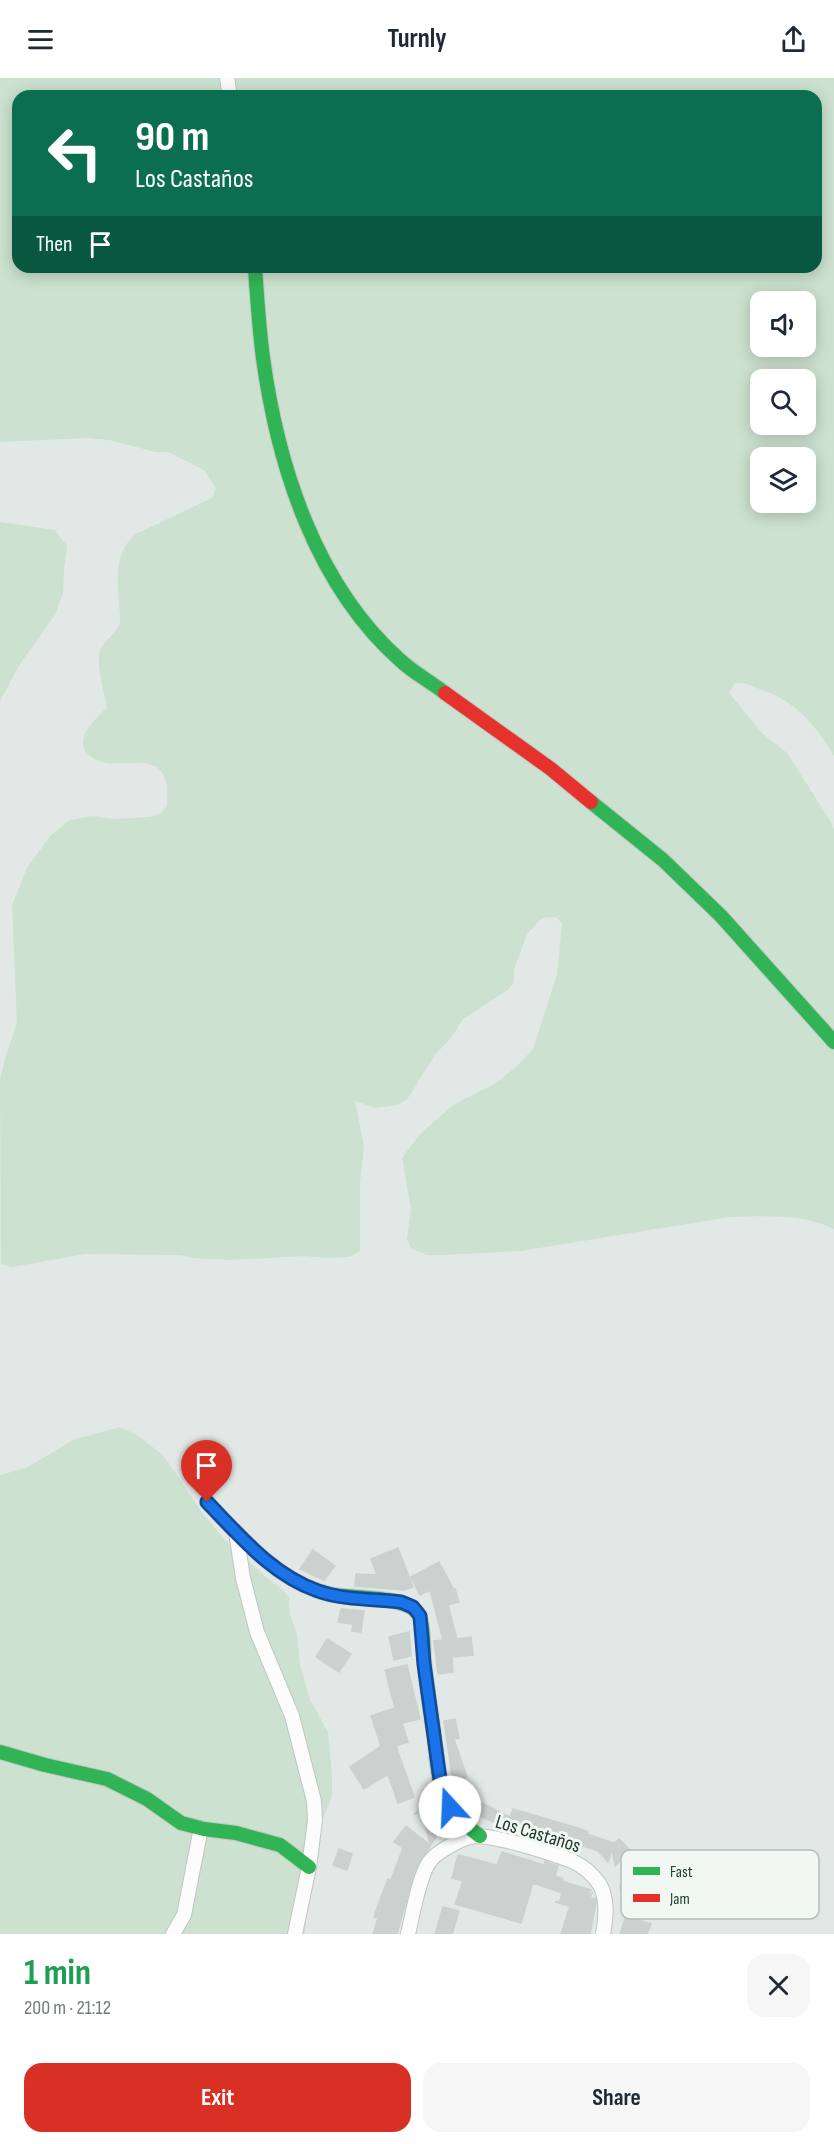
<!DOCTYPE html>
<html lang="en">
<head>
<meta charset="utf-8">
<style>
	:root { --surface:#fff; --page:#f6f6f7; --text:#1f2937; --muted:#747a83; --accent:#d93025 }
	body { margin:0; font-family:"Sofia Sans Condensed",sans-serif; background:var(--page); color:var(--text); height:100vh; display:flex; flex-direction:column; font-size:22px; white-space:nowrap }
	* { box-sizing:border-box; margin:0 }
	p { font-size:20px; color:var(--muted) }
	.icon { flex:none; width:33px; height:33px; fill:none; stroke:currentColor; stroke-width:2; stroke-linecap:round; stroke-linejoin:round }
	.map { position:relative; height:1856px; overflow:hidden }
	.details { display:flex; flex-direction:column; background:var(--surface); flex:1 }
	.details>* { flex:none }
	.banner { position:absolute; left:12px; top:12px; width:810px; height:183px; border-radius:18px; box-shadow:0 3px 15px #0003; background:#0b6e4f; color:#fff; overflow:hidden }
	.fabs { position:absolute; left:750px; top:213px; display:grid; gap:12px }
	.fabs a { display:grid; place-items:center; width:66px; height:66px; border-radius:12px; background:var(--surface); box-shadow:0 3px 15px #0003; font-size:30px }
	.pin { position:absolute; display:grid; place-items:center; width:51px; height:51px; color:#fff; margin:-62px -26px; border-radius:50% 50% 50% 0; rotate:-45deg; box-shadow:0 0 6px #0007 }
	.pin .icon { rotate:45deg }
	.me { position:absolute; width:66px; margin:-33px; rotate:340deg; stroke-linejoin:round; filter:drop-shadow(0 0 4px #0008) }
	.turn { display:flex; align-items:center; gap:21px; height:126px; padding:0 24px; font-size:27px }
	.turn .icon { width:78px; height:78px; stroke-width:2.5 }
	.turn b { display:block; font-size:42px; line-height:51px }
	.then { display:flex; align-items:center; height:57px; padding:0 24px; background:#0003; gap:12px; font-size:22px }
	.round { display:grid; place-items:center; flex:none; width:63px; height:63px; border-radius:18px; background:var(--page) }
	.overview { display:flex; align-items:center; justify-content:space-between; height:102px; padding:0 24px }
	h1 { font-size:36px; font-weight:700; line-height:45px; color:#1e9e55 }
	.primary-button { display:flex; gap:12px; margin-top:auto; padding:12px 24px }
	.primary-button a { flex:1; height:69px; border-radius:18px; background:var(--accent); color:#fff; font-size:24px; font-weight:700; line-height:69px; text-align:center }
	.primary-button a+a { background:var(--page); color:var(--text) }
	header { display:flex; justify-content:space-between; align-items:center; height:78px; padding:0 24px; background:var(--surface); font-size:27px; font-weight:700 }
	.map>svg:first-child { display:block }
	.green { fill:#cce1cf; fill-rule:evenodd }
	.building { fill:#cbd1ce; stroke:#cbd1ce; stroke-width:1.5 }
	.lines { fill:none; stroke-linecap:round; stroke-linejoin:round }
	.street-casing { stroke:#bfc5c2; stroke-width:16 }
	.fast-casing { stroke:#bfc6c2; stroke-width:16 }
	.jam-casing { stroke:#bfc6c2; stroke-width:16 }
	.street { stroke:#fbfcfb; stroke-width:14 }
	.fast { stroke:#30b455; stroke-width:14 }
	.jam { stroke:#e5322d; stroke-width:14 }
	.route-casing { stroke:#114b97; stroke-width:15 }
	.route { stroke:#1a73e8; stroke-width:10 }
	.labels { text-anchor:middle; dominant-baseline:central; stroke-width:6; stroke-linejoin:round; paint-order:stroke }
	.street-label { font-size:20px; fill:#223a2f; stroke:#f1f7f3 }
	.key { fill:#f1f7f3; stroke:#b3beb8; stroke-width:1.5 }
	.key-label { font-size:16px; fill:#223a2f }
</style>
</head>
<body>
<header><svg class="icon" aria-label="menu" viewBox="0 0 24 24"><path d="M4 6h16M4 12h16M4 18h16"/></svg>Turnly<svg class="icon" aria-label="share" viewBox="0 0 24 24"><path d="M12 15V3M7 8l5-5 5 5M5 13v7h14v-7"/></svg></header>
<div class="map">
<svg width="834" height="1856" viewBox="0 0 834 1856">
	<rect width="100%" height="100%" fill="#e2e8e5"/>
	<!-- green -->
	<path class="green" d="M0,0H834V678C814,645 797,624 760,611C748,607 746,603 734,606L729,615L763,656L787,675L831,744L834,752V1151C807,1136 760,1138 729,1139L521,1173L440,1177H427L412,1171L407,1162L411,1130L402,1080L419,1057L453,1027L494,1006L515,990L533,971L557,897L562,845L555,839L542,840L527,856L514,892V904L508,912L463,941L451,960L434,978L408,1020L398,1027L376,1030L355,1023L364,1069L360,1104V1173L350,1179L327,1180L305,1178L230,1182L192,1180L181,1177L85,1176L12,1189L1,1186L0,1002L6,977L17,945L12,827L27,790L51,757L70,742L93,738L114,741L150,739L161,735L167,728C167,718 168,705 163,696C148,671 108,699 87,675C73,661 97,640 107,629C104,613 98,595 99,578C99,564 117,558 120,543C121,538 119,530 119,525C117,499 115,473 136,456L212,420L216,410L204,392L168,374H156L109,362L88,360L0,364ZM18,18H816V189H18ZM760,224H806V268H760ZM760,302H806V346H760ZM760,380H806V424H760Z
		M0,444L55,452L67,468L64,490L63,515L55,537L20,586L0,623Z
		M121,1349L138,1358L163,1377L201,1433L224,1461L267,1500L283,1512L289,1520L290,1537L297,1556L300,1587L310,1622L328,1654L332,1697V1719L319,1749L306,1767L303,1778L307,1821L305,1856H0V1397L26,1390L75,1361Z"/>
	<!-- building -->
	<path class="building" d="M398,1470L413,1509L404,1512L355,1508L356,1496L377,1497L371,1481Z
		M313,1472L335,1488L324,1502L300,1491Z
		M439,1484L454,1512L455,1511L459,1524L448,1527L457,1561L471,1559L473,1577L452,1579L453,1594L438,1596L434,1563L443,1562L430,1512L420,1517L411,1499Z
		M341,1531L364,1533L361,1554L352,1553L353,1546L338,1544Z
		M409,1554L411,1578L394,1582L389,1559Z
		M327,1561L351,1576L339,1594L316,1579Z
		M407,1587L420,1641L402,1645L408,1664L396,1668L414,1719L398,1725L388,1696L364,1711L350,1689L381,1668L371,1638L395,1630L385,1592Z
		M455,1641L459,1660L454,1661L467,1699L453,1704L444,1643Z
		M431,1716L437,1730L422,1734L444,1746L415,1792L397,1856H373L378,1840L374,1839L381,1819L388,1801L391,1802L403,1770L394,1764L406,1748L430,1767L422,1734L415,1736Z
		M482,1725L510,1739L513,1731L581,1751L588,1754L587,1756L614,1765L613,1766L619,1761L631,1773L615,1788L612,1771L608,1784L598,1773L583,1768L582,1769L566,1763L563,1770L551,1766L552,1763L542,1758L499,1747L476,1736Z
		M339,1771L352,1776L347,1792L333,1787Z
		M502,1774L544,1787L545,1783L558,1788L555,1798L563,1801L562,1803L591,1812L586,1816L592,1815L590,1820L596,1821V1825L590,1856H561L570,1828L555,1824L560,1823L562,1815L533,1805L521,1845L455,1826L463,1803L452,1800L458,1777L497,1787Z
		M646,1802L652,1825L625,1831L620,1808Z
		M443,1829L459,1833L452,1856H435Z
		M626,1838L651,1846L647,1856H620Z"/>
	<g class="lines">
		<defs>
			<path id="street" d="M227,0L230,18
				M236,1454L243,1500L257,1554L292,1638L314,1723L315,1742L309,1789L295,1856
				M173,1856L184,1837L201,1750
				M408,1856C412,1839 420,1793 431,1782C437,1774 461,1761 470,1759C488,1754 554,1776 572,1783C583,1788 593,1796 600,1807C608,1822 606,1840 603,1856"/>
			<path id="fast" d="M255,189C257,219 259,250 263,280C278,389 316,508 401,583C414,595 431,604 445,615
				M591,724L663,782L721,838L834,964
				M207,1424C242,1460 278,1504 329,1516C350,1521 410,1517 419,1537C424,1547 423,1571 424,1582C426,1605 430,1628 433,1650C437,1676 436,1707 451,1730C458,1742 469,1750 480,1758
				M0,1674L45,1687L107,1701L147,1721L181,1745L204,1751L236,1755L280,1767L309,1789"/>
			<path id="jam" d="M445,615L551,691L591,724"/>
		</defs>
		<!-- street casing -->
		<use href="#street" class="street-casing"/>
		<!-- fast casing -->
		<use href="#fast" class="fast-casing"/>
		<!-- jam casing -->
		<use href="#jam" class="jam-casing"/>
		<!-- street -->
		<use href="#street" class="street"/>
		<!-- fast -->
		<use href="#fast" class="fast"/>
		<!-- jam -->
		<use href="#jam" class="jam"/>
	</g>
	<g class="lines">
		<defs>
			<path id="route" d="M207,1424C240,1458 272,1497 318,1513C343,1522 375,1521 401,1524L413,1529L420,1538L424,1586L441,1708L450,1729"/>
		</defs>
		<!-- route casing -->
		<use href="#route" class="route-casing"/>
		<!-- route -->
		<use href="#route" class="route"/>
	</g>
	<g class="labels">
		<!-- street labels -->
		<g class="street-label">
			<text transform="translate(538 1756) rotate(17)">Los Castaños</text>
		</g>
	</g>
	<!-- legend -->
	<rect x="621" y="1772" width="198" height="69" rx="9" class="key"/>
	<rect x="633" y="1789" width="27" height="8" fill="#30b455"/>
	<rect x="633" y="1816" width="27" height="8" fill="#e5322d"/>
	<g class="key-label">
		<text x="670" y="1799">Fast</text>
		<text x="670" y="1826">Jam</text>
	</g>
</svg>
<div class="fabs">
<a><svg class="icon" aria-label="sound" viewBox="0 0 24 24"><path d="M4 9h4l5-4v14l-5-4H4zM17 9q2 3 0 6"/></svg></a>
<a><svg class="icon" aria-label="search" viewBox="0 0 24 24"><circle cx="10" cy="10" r="6"/><path d="M15 15l6 6"/></svg></a>
<a><svg class="icon" aria-label="layers" viewBox="0 0 24 24"><path d="M12 4l9 5-9 5-9-5zM3 14l9 5 9-5"/></svg></a>
</div>
<div class="pin" style="left:207px;top:1424px;background:#d93025"><svg class="icon" aria-label="arrive" viewBox="0 0 24 24"><path d="M6 21V4h12l-3 4 3 4H6"/></svg></div>
<svg class="me" style="left:450px;top:1729px" viewBox="-20 -20 40 40"><circle r="19" fill="#fff"/><path d="M0-13L10 11 0 6-10 11z" fill="#1a73e8"/></svg>
<div class="banner">
<div class="turn"><svg class="icon" aria-label="left" viewBox="0 0 24 24"><path d="M17 20v-9H6M10 6l-5 5 5 5"/></svg><div><b>90 m</b>Los Castaños</div></div>
<div class="then">Then<svg class="icon" aria-label="arrive" viewBox="0 0 24 24"><path d="M6 21V4h12l-3 4 3 4H6"/></svg></div>
</div>
</div>
<section class="details">
<div class="overview"><div><h1>1 min</h1><p>200 m · 21:12</p></div><a class="round"><svg class="icon" aria-label="close" viewBox="0 0 24 24"><path d="M6 6l12 12M18 6L6 18"/></svg></a></div>
<div class="primary-button"><a>Exit</a><a>Share</a></div>
</section>
</body>
</html>
